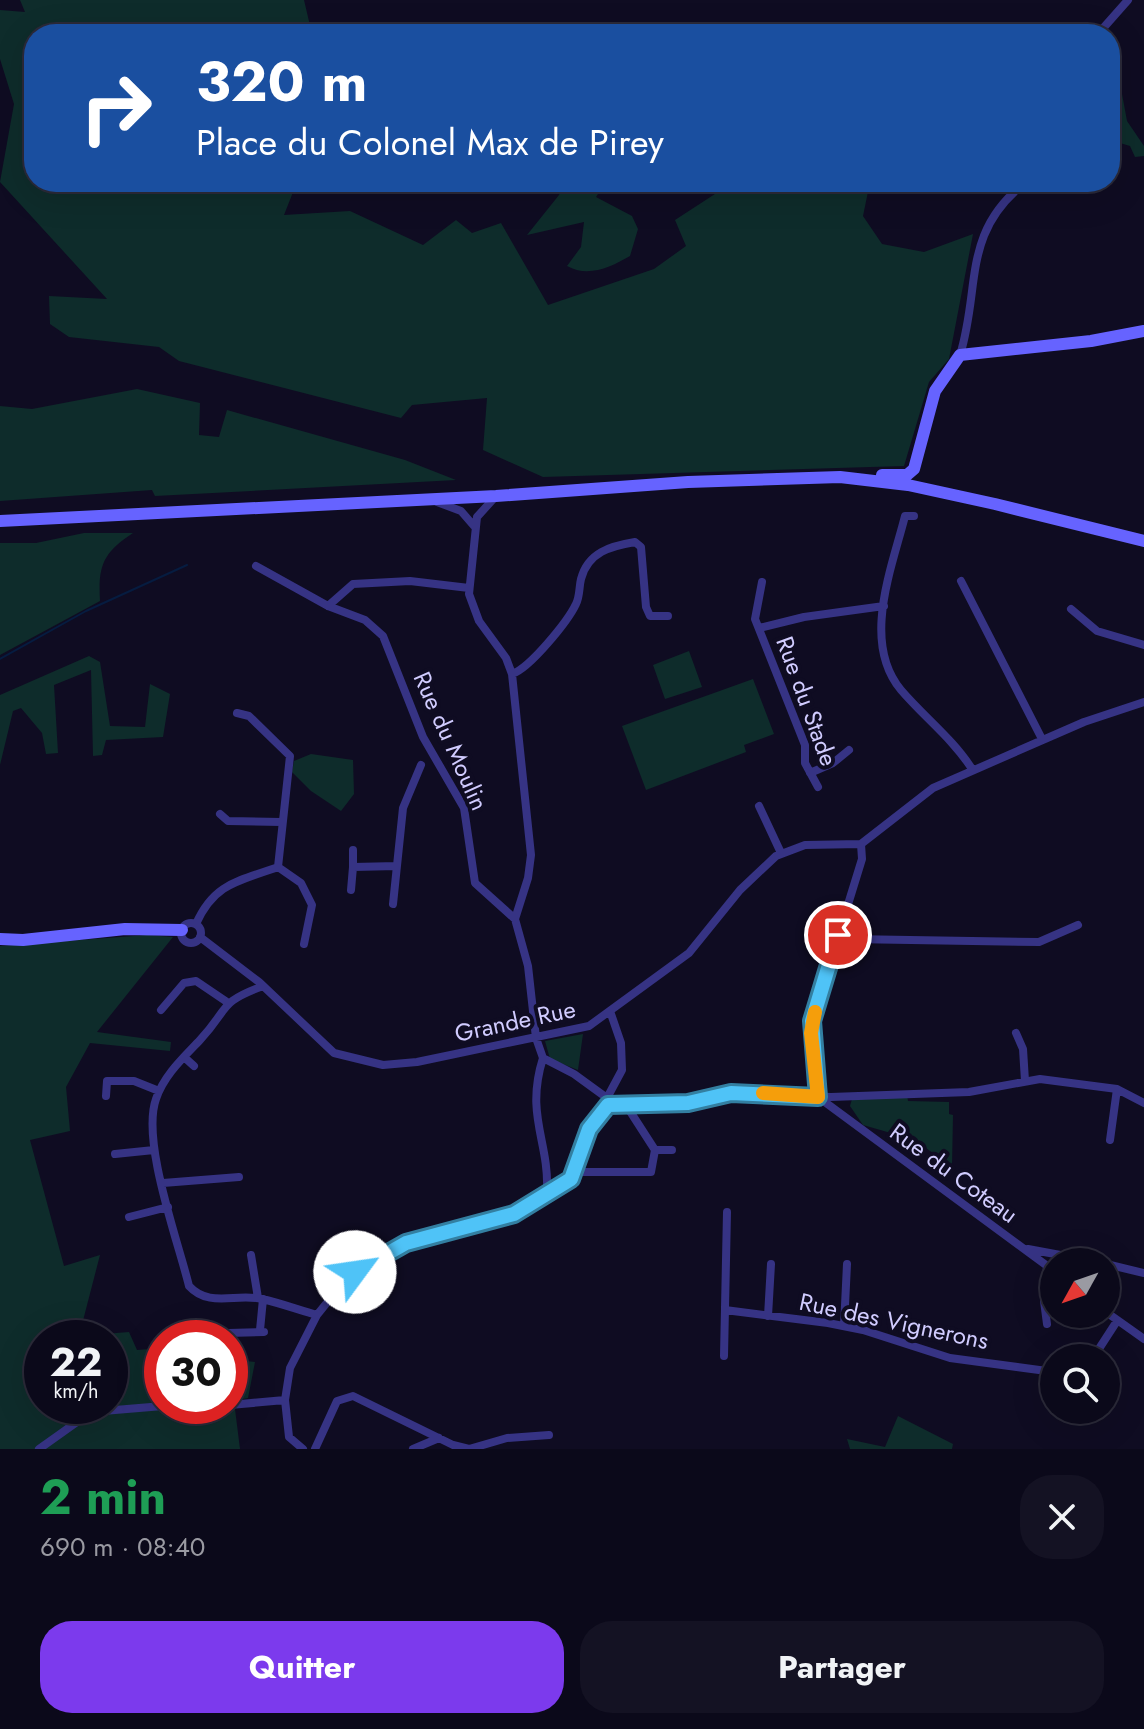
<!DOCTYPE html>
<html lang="fr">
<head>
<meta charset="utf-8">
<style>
	:root { --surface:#0b091a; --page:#141223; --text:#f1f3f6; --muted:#9a9aa2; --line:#2b2a39; --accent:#7c3aed }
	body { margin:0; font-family:Jost,sans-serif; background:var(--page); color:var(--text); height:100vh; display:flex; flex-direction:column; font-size:30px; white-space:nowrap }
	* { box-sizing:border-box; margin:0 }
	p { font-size:26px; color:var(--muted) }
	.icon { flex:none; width:44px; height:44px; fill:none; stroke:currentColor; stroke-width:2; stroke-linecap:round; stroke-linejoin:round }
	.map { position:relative; height:1449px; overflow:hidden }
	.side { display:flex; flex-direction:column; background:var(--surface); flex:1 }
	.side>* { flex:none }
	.banner { position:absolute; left:24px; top:24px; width:1096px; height:168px; border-radius:32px; box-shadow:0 8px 32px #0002,0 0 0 2px var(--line); background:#1a4fa0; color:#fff; overflow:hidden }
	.needle { width:52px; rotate:230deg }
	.fabs { position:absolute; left:1040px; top:1248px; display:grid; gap:16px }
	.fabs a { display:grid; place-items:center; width:80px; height:80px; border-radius:50%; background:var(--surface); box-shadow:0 8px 32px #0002,0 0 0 2px var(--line); font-size:40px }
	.speed { position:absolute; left:24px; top:1320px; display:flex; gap:16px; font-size:40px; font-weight:700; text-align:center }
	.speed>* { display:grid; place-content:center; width:104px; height:104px; border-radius:50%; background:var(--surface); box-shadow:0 8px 32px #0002,0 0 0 2px var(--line); line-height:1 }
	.speed small { font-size:20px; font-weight:400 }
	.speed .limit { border:12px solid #d22; background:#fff; color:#111 }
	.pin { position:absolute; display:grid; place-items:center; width:68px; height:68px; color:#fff; margin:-34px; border:4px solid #fff; border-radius:50%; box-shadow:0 2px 8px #0007 }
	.me { position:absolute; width:88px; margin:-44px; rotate:59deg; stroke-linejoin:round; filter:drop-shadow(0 0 6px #0008) }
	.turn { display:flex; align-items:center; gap:28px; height:168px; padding:0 40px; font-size:36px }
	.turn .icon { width:104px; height:104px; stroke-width:2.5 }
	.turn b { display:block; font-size:56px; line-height:68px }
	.round { display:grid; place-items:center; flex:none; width:84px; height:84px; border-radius:32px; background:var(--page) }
	.head { display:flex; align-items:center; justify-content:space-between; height:136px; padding:0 40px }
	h1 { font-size:48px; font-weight:700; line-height:60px; color:#1e9e55 }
	.cta { display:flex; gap:16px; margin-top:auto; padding:16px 40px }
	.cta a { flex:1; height:92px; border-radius:32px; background:var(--accent); color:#fff; font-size:32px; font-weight:700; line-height:92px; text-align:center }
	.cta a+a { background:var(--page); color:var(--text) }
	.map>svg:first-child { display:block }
	.green { fill:#0e2c2b; fill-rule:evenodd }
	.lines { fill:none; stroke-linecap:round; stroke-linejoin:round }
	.stream { stroke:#061c40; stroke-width:2 }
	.street { stroke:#363384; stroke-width:8 }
	.secondary { stroke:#6663ff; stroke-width:12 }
	.route-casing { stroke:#337fa1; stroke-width:20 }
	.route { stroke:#4fc3f7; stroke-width:14 }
	.slow { stroke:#f59e0b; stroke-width:14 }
	.labels { text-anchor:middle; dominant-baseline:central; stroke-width:8; stroke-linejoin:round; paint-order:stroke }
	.street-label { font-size:24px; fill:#d1ccff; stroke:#0f0c22 }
</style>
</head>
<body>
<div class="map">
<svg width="1144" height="1449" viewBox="0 0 1144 1449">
	<rect width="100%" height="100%" fill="#0f0c22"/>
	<!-- green -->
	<path class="green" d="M20,0H304L312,34H34V182H297L284,215L350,211L423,245L456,220L472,233L501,223L548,305L654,269L686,246L675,220L718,192L715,182H870L863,216L882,244L924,252L973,234L949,359L929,382L904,466L543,477L483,450L487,398L412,405L401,418L179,361L159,347L69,337L50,324L49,296L107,299L0,182L14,104L0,59V10L25,12Z
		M1110,83H1120L1127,121L1144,146V156L1135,157L1130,146L1110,140Z
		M564,182H606L596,197L632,216L638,229L630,256C611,267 588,278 567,266L581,247L584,222L527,235L559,195Z
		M137,389L200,403L199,435L219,437L227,410L405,460L456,480L155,496L152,490L0,501V406L32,409Z
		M84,533H133C103,553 98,565 100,601L0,655V543H36Z
		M689,651L702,687L665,699L653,665Z
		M89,656L100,662L110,726L145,727L150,684L170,694L163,737L106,740L102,755L93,756L91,670L54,685L58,753L46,754L42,733L21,708L13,711L0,765V695Z
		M753,679L774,734L744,745L746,752L646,790L622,726Z
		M311,754L353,760L354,794L341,811L311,791L292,772L294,761Z
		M147,935L173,937L97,1032L171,1042L170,1051L90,1043L66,1087L70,1131L30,1140L64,1266L100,1255L79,1336L129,1332L137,1350L162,1348V1406H230V1359L255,1362L248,1398L234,1401L240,1449H0V946ZM42,1338H110V1406H42Z
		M583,1034L578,1070L550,1059L545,1041Z
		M907,1095L908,1101L949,1102V1114L953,1115L952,1167L915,1140L863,1125L850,1106L852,1099Z
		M898,1416L953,1444L952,1449H850L847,1439L885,1447Z"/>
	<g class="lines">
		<!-- stream -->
		<path class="stream" d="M0,659L86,611L187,565"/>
		<!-- street -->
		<path class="street" d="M1098,34L1128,0
			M960,355C981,287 961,232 1026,182
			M496,496L477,517L469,594L479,621L506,658L512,674L531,855L528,878L515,919
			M437,502L461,511L474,526
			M914,516H905C892,568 861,642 901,690C924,717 953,739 972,769
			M256,566L328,606L365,620L383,636L423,737L464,808L475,883L515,919L528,966L536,1038L543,1058L574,1074L607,1098L608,1105L688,1103L731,1093L831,1097L969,1092L1040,1079L1117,1089L1144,1103
			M961,581L1042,739
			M762,582L755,619L805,745V763L818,787
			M328,606L353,584L410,581L469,588
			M1071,609L1097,631L1144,645
			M759,628L804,617L884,606
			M512,674C530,668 568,621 576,604C580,596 579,587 581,579C588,552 611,546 635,542L641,547L646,607L650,616H668
			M810,773L833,763L849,750
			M759,806L781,853
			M220,814L228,821L281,822
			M861,844L933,788L1084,722L1144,702
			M353,850V867
			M278,867L301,883L312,905L304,944
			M351,890L353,867L397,866
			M393,904L403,808L421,765
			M181 933a10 10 0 1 1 20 0a10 10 0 1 1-20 0Z
			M196,924C214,883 239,881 278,867L290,756L249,716L237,713
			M838,935L849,939L1039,942L1078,925
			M200,937L259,982L334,1053L383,1065L417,1062L589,1026L689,953L740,890L776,856L805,845L861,844
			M263,986C217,1003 230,1008 200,1040C184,1057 164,1075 156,1099C141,1141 178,1241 189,1286C209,1308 236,1293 262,1299C280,1303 299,1310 317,1315
			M161,1010L184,983L196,981L227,1002
			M1016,1033L1023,1049L1025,1081
			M184,1057L194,1066
			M543,1058C525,1115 549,1141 547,1190
			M106,1096L107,1081H134L159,1091
			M818,1097L1054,1271
			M818,1097L812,1021L862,859L861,844
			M607,1098L622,1070L621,1043L610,1011
			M626,1105L655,1150
			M1110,1140L1117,1089
			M655,1150H672
			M115,1154L154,1150
			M576,1172H651L655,1150
			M163,1183L239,1177
			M129,1217L168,1207
			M1028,1249L1098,1262
			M251,1255L258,1298
			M1106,1264L1144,1273
			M725,1310L828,1323L863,1330L950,1358L1054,1372
			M1106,1312L1144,1339
			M768,1316L771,1264
			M1047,1324L1044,1301L1047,1266
			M844,1326L847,1264
			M260,1330L263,1299
			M228,1333L264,1332
			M724,1356L727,1212
			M1093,1358L1117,1321
			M230,1405L285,1400
			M39,1449L91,1412L163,1406
			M303,1449L289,1437L285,1400L290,1368L317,1315L342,1284L355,1272L388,1252L514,1214L571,1179L589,1129L608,1105
			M315,1449L337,1401L353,1396L453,1445L469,1449L507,1438L549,1435
			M413,1449L439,1438"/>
		<!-- secondary -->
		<path class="secondary" d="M882,475H907L914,469L935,391L960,355L1091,341L1144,331
			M0,521L496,496L688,482L840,477L908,485L995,504L1144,541
			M0,939L23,940L125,929L182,930"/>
	</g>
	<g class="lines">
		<defs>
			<path id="route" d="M355,1272L406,1243L514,1214L571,1179L589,1129L608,1105L688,1103L731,1093L818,1097L812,1021L838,935"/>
		</defs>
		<!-- route casing -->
		<use href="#route" class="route-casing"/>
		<!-- route -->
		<use href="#route" class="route"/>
		<!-- slow -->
		<path class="slow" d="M763,1093L818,1097L811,1033L815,1012"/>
	</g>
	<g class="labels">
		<!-- street labels -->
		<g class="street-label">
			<text transform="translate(807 701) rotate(70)">Rue du Stade</text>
			<text transform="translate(451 741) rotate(66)">Rue du Moulin</text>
			<text transform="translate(515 1021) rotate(-12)">Grande Rue</text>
			<text transform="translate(954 1173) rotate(36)">Rue du Coteau</text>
			<text transform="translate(894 1321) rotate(12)">Rue des Vignerons</text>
		</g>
	</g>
</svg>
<div class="fabs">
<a><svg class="needle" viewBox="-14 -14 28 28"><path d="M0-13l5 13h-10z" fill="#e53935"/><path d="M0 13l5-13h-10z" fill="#9a9aa2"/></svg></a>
<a><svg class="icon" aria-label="search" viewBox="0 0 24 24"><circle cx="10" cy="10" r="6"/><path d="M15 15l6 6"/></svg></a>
</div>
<div class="speed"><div>22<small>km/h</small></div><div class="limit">30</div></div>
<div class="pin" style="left:838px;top:935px;background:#d93025"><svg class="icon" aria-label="arrive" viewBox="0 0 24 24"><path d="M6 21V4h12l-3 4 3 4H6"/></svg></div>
<svg class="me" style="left:355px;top:1272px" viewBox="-20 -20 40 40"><circle r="19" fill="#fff"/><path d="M0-13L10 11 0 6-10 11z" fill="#4fc3f7"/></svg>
<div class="banner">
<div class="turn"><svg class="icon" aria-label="right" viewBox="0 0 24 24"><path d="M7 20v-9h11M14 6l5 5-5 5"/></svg><div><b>320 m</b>Place du Colonel Max de Pirey</div></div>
</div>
</div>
<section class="side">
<div class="head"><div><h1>2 min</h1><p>690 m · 08:40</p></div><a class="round"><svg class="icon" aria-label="close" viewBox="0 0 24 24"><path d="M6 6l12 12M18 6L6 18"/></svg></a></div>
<div class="cta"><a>Quitter</a><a>Partager</a></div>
</section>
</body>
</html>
